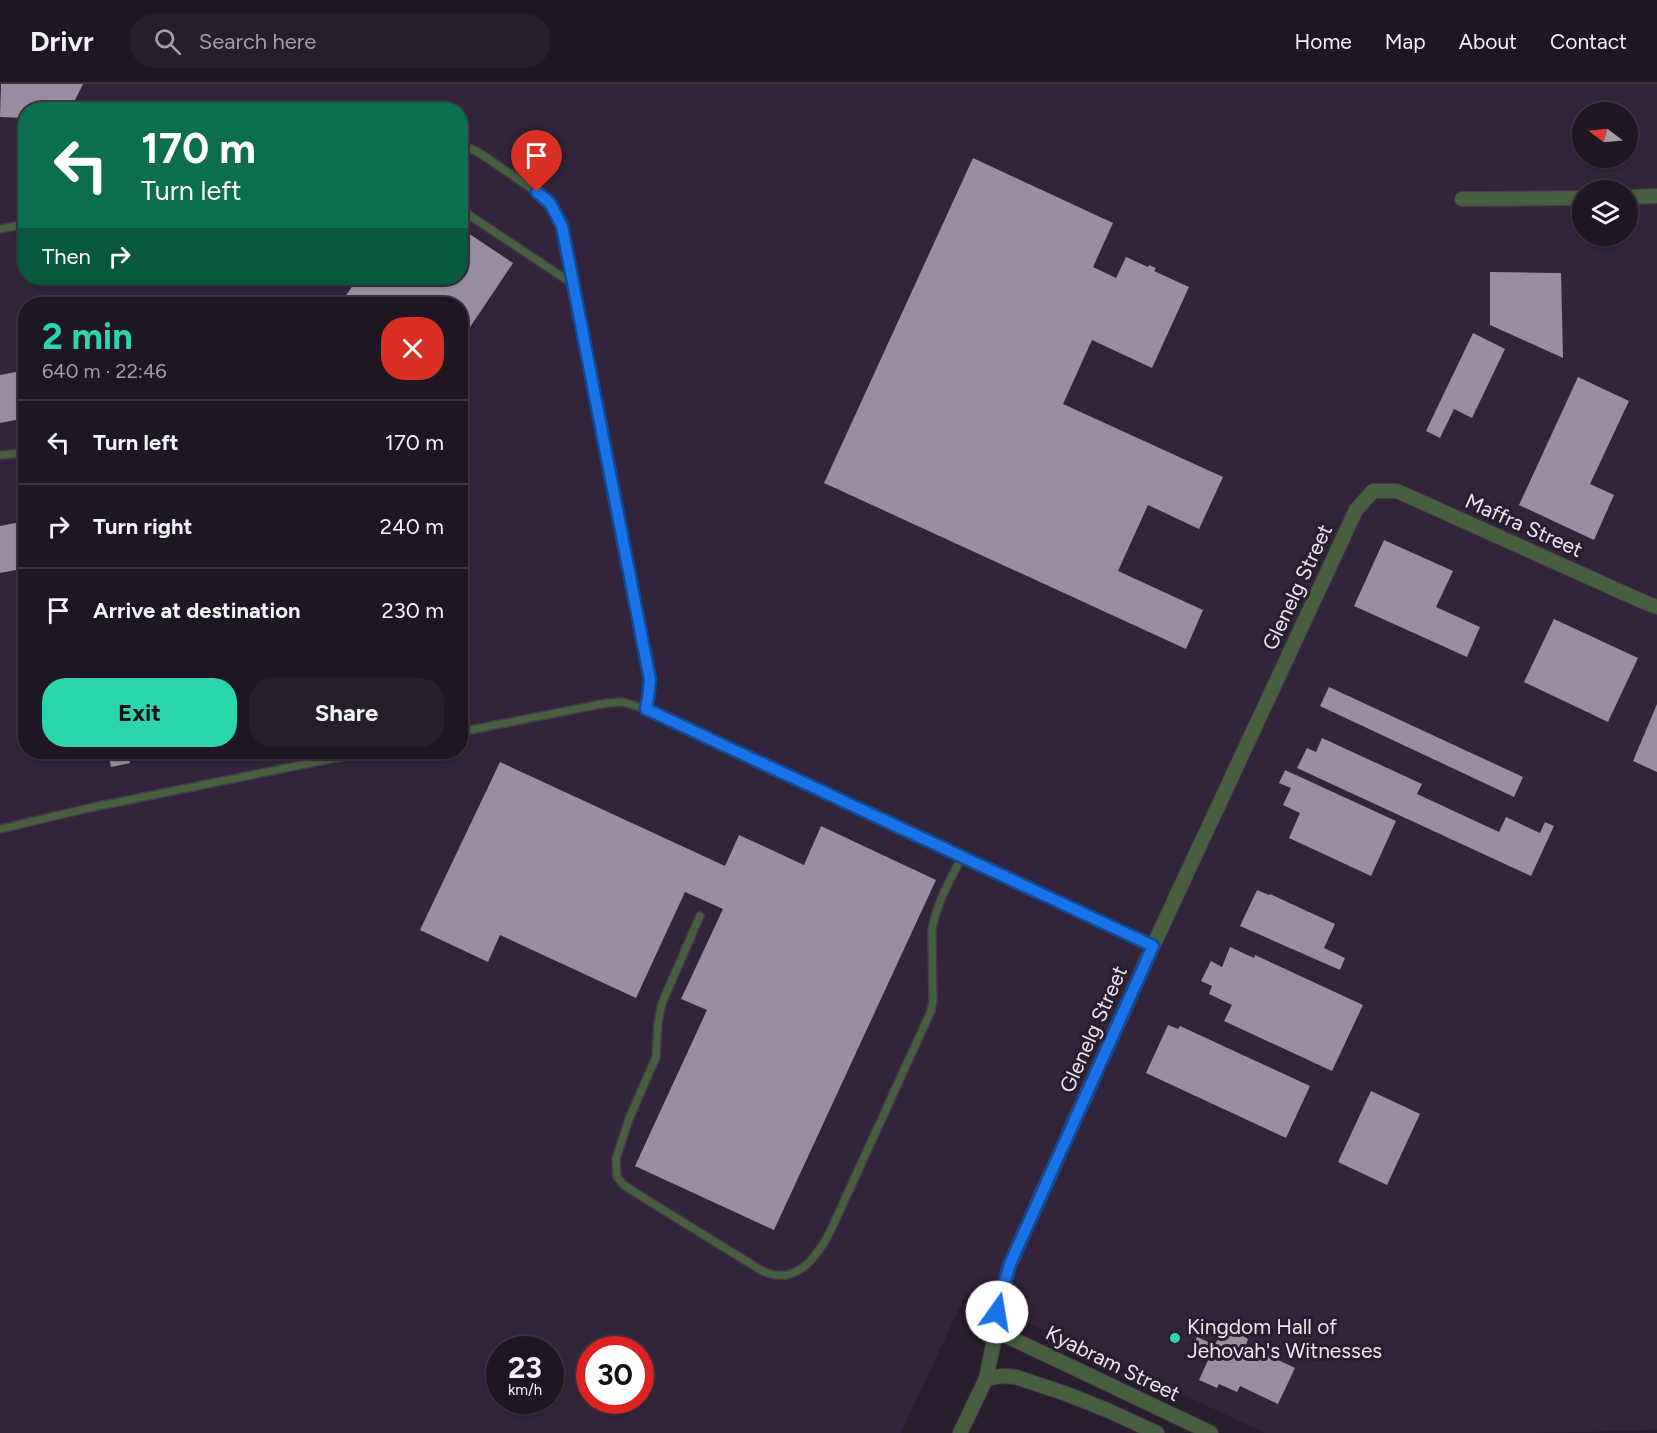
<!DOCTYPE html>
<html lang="en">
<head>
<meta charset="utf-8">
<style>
	:root { --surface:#1e1622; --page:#261f2a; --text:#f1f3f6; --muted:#a19fa5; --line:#3c3540; --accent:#2bd5ac }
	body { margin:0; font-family:Figtree,sans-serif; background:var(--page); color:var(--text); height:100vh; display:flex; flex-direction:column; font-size:22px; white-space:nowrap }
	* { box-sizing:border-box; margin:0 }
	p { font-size:20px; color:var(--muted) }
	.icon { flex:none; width:33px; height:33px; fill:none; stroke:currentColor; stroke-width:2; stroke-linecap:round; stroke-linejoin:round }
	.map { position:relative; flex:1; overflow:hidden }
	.details { position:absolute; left:18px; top:213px; width:450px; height:462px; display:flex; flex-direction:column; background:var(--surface); border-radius:24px; box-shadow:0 2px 4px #0004,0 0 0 2px var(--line) }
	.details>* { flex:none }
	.guide { position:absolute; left:18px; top:18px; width:450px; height:183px; border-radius:24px; box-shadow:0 2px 4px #0004,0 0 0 2px var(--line); background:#0b6e4f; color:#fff; overflow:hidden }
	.needle { width:39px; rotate:286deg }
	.buttons { position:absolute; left:1572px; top:18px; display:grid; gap:12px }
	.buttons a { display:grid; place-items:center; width:66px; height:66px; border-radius:50%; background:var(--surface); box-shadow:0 2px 4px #0004,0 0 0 2px var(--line); font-size:30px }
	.speed { position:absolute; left:486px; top:1252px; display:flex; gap:12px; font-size:30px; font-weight:700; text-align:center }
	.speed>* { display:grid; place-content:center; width:78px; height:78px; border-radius:50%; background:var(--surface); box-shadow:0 2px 4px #0004,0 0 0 2px var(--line); line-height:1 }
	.speed small { font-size:15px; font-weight:400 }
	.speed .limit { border:9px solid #d22; background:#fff; color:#111 }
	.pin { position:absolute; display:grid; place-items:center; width:51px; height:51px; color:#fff; margin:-62px -26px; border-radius:50% 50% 50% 0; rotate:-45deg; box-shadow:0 0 6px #0007 }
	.pin .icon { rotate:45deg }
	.me { position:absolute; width:66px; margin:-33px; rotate:13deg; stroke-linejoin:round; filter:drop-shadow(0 0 4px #0008) }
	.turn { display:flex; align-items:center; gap:21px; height:126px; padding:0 24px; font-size:27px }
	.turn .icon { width:78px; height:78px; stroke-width:2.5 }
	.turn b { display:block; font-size:42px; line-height:51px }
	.then { display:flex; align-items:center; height:57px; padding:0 24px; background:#0003; gap:12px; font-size:22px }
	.round { display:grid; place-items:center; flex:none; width:63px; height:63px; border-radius:24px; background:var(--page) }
	.head { display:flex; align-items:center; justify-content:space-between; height:102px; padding:0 24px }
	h1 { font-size:36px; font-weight:700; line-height:45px; color:var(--accent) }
	.primary-button { display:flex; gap:12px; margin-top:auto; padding:12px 24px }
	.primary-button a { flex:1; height:69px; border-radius:24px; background:var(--accent); color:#111; font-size:24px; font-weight:700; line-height:69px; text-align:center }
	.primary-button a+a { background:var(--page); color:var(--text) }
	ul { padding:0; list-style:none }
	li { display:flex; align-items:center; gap:18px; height:84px; padding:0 24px; border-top:2px solid var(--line) }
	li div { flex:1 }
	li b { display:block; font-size:22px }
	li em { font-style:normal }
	header { display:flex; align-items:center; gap:36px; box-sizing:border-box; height:84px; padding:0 30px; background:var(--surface); border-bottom:2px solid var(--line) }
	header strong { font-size:28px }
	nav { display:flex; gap:33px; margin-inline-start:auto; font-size:21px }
	.search { width:420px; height:54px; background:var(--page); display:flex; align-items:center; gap:15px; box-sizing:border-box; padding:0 21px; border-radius:24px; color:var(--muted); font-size:22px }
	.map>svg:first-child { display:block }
	.built { fill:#32243a; fill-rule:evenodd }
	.building { fill:#998da1 }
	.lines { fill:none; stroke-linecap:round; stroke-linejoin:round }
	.service-casing { stroke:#433a49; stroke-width:10 }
	.minor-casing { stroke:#433a49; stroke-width:16 }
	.service { stroke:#475e3f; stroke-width:7 }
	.minor { stroke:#475e3f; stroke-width:14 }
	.route-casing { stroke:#114b97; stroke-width:15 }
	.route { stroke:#1a73e8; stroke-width:10 }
	.poi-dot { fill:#2bd5ac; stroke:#281e2e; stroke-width:2 }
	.labels { text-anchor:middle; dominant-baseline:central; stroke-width:6; stroke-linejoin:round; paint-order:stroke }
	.street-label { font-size:21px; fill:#ece5f0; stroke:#281e2e }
	.poi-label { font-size:21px; fill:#ece5f0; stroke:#281e2e; text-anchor:start }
</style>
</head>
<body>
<header>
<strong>Drivr</strong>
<div class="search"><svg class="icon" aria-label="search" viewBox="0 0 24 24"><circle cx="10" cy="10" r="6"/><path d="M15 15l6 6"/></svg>Search here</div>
<nav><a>Home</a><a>Map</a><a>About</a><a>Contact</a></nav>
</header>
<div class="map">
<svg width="1657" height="1349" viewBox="0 0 1657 1349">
	<rect width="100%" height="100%" fill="#281e2e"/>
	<!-- built -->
	<path class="built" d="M0,0H1657V1346L1536,1349H1265L966,1210L901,1349H0ZM26,26H460V194H26ZM1582,28H1628V74H1582ZM1582,106H1628V152H1582ZM26,220H460V668H26ZM500,1266H550V1317H500ZM590,1266H640V1317H590Z"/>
	<!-- building -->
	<path class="building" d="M1,0H83L70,26H26V34L0,33Z
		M973,74L1113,139L1093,183L1116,194L1126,173L1148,183L1149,181L1156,184L1154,187L1189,203L1152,284L1092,256L1063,320L1223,393L1199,445L1148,421L1118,487L1203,526L1186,565L824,399Z
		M462,145L513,179L460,258V220H340L358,194H460V148Z
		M1490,188L1561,189L1563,274L1490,241Z
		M1473,249L1505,265L1472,334L1454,325L1440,354L1426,347Z
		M26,286V334L0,339V291Z
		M1578,293L1629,317L1590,400L1614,411L1594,456L1519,421Z
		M26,437V484L0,489V442Z
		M1384,456L1453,487L1436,523L1480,543L1467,573L1354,522Z
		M1554,535L1638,574L1608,638L1524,598Z
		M1329,603L1523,693L1514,713L1320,622Z
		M1657,620V688L1633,677Z
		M1322,654L1422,700L1417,710L1499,748L1506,733L1540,749L1545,738L1554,742L1531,792L1297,684L1307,664L1316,668Z
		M108,668H128L130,679L111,683Z
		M500,678L725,782L739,751L804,781L821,742L936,796L774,1146L635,1082L707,926L681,915L723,825L685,808L636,914L500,851L488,878L420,846Z
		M1285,686L1396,737L1371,792L1289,754L1300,729L1283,721L1291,704L1279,699Z
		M1257,806L1269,811L1270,810L1335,840L1324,864L1345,874L1340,886L1240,842Z
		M1230,863L1254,874L1255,871L1363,921L1332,987L1224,937L1232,921L1209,910L1212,902L1201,897L1211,877L1222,883Z
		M1168,941L1178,945L1180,942L1310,1002L1286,1054L1146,989Z
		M1371,1007L1420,1030L1387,1101L1338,1078Z
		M1226,1239L1243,1247L1241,1251L1248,1255L1246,1261L1295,1284L1278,1320L1240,1302L1237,1308L1219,1300L1217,1304L1199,1296L1209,1274L1191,1266L1197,1253L1215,1261Z"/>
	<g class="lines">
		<defs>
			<path id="service" d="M460,60L478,68L537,108L550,119L562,142L649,596L648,614L646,625L623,618L607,619L460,648
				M460,125L573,200
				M0,145L26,140
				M0,371L26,369
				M646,625L1153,862
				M0,745L89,724L365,668
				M700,832L662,919L658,939L656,973L629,1035L616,1075L617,1093L624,1101L636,1109L759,1185C794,1204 815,1176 830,1148L931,927L933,917L932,846C936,820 950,796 962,773"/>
			<path id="minor" d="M1628,113L1657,112
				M1462,115L1582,114
				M996,1247L1211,1349
				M986,1295L1002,1292L1016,1293L1064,1309L1107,1326L1157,1349
				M960,1349L986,1295L996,1247L998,1220L1010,1180L1153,862L1356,426L1373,407H1397L1646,519L1657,523"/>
		</defs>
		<!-- service casing -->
		<use href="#service" class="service-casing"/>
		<!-- minor casing -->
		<use href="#minor" class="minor-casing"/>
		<!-- service -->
		<use href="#service" class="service"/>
		<!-- minor -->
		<use href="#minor" class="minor"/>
	</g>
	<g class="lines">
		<defs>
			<path id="route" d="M537,108L550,119L562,142L650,596L648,614L646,625L1153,862L1010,1180L998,1220L997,1228"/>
		</defs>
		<!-- route casing -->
		<use href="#route" class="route-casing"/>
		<!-- route -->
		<use href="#route" class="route"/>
	</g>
	<!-- markers -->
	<circle class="poi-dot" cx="1175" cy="1254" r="6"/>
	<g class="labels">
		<!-- street labels -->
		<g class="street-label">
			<text transform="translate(1524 441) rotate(24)">Maffra Street</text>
			<text transform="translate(1297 503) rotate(-65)">Glenelg Street</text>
			<text transform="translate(1093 945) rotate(-66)">Glenelg Street</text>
			<text transform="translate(1113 1279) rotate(26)">Kyabram Street</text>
		</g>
		<!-- poi labels -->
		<g class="poi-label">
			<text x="1187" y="1242">Kingdom Hall of<tspan x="1187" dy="24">Jehovah's Witnesses</tspan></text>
		</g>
	</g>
</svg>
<div class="buttons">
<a><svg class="needle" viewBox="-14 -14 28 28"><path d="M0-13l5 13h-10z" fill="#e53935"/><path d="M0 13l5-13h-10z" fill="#a19fa5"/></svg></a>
<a><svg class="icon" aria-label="layers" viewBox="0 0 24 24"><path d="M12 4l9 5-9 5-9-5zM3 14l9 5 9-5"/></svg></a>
</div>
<div class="speed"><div>23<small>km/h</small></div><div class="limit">30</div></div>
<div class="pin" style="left:537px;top:108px;background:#d93025"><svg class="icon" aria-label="arrive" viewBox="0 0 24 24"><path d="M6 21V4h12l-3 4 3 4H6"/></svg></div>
<svg class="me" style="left:997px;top:1228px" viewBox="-20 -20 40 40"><circle r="19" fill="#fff"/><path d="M0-13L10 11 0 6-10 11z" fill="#1a73e8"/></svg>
<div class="guide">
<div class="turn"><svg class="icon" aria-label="left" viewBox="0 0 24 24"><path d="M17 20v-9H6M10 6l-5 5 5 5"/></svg><div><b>170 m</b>Turn left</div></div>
<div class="then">Then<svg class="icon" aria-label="right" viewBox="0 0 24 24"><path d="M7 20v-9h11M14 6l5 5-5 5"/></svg></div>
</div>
<section class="details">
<div class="head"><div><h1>2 min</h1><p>640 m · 22:46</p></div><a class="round" style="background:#d93025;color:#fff"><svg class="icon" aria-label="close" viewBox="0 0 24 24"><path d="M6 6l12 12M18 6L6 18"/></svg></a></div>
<ul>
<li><svg class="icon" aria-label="left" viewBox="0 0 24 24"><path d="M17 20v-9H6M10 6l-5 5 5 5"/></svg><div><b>Turn left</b></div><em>170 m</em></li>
<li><svg class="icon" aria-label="right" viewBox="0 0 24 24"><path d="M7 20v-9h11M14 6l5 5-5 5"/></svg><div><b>Turn right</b></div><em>240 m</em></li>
<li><svg class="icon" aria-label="arrive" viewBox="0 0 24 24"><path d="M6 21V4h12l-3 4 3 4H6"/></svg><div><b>Arrive at destination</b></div><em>230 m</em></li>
</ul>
<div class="primary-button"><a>Exit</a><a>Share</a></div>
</section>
</div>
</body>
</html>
